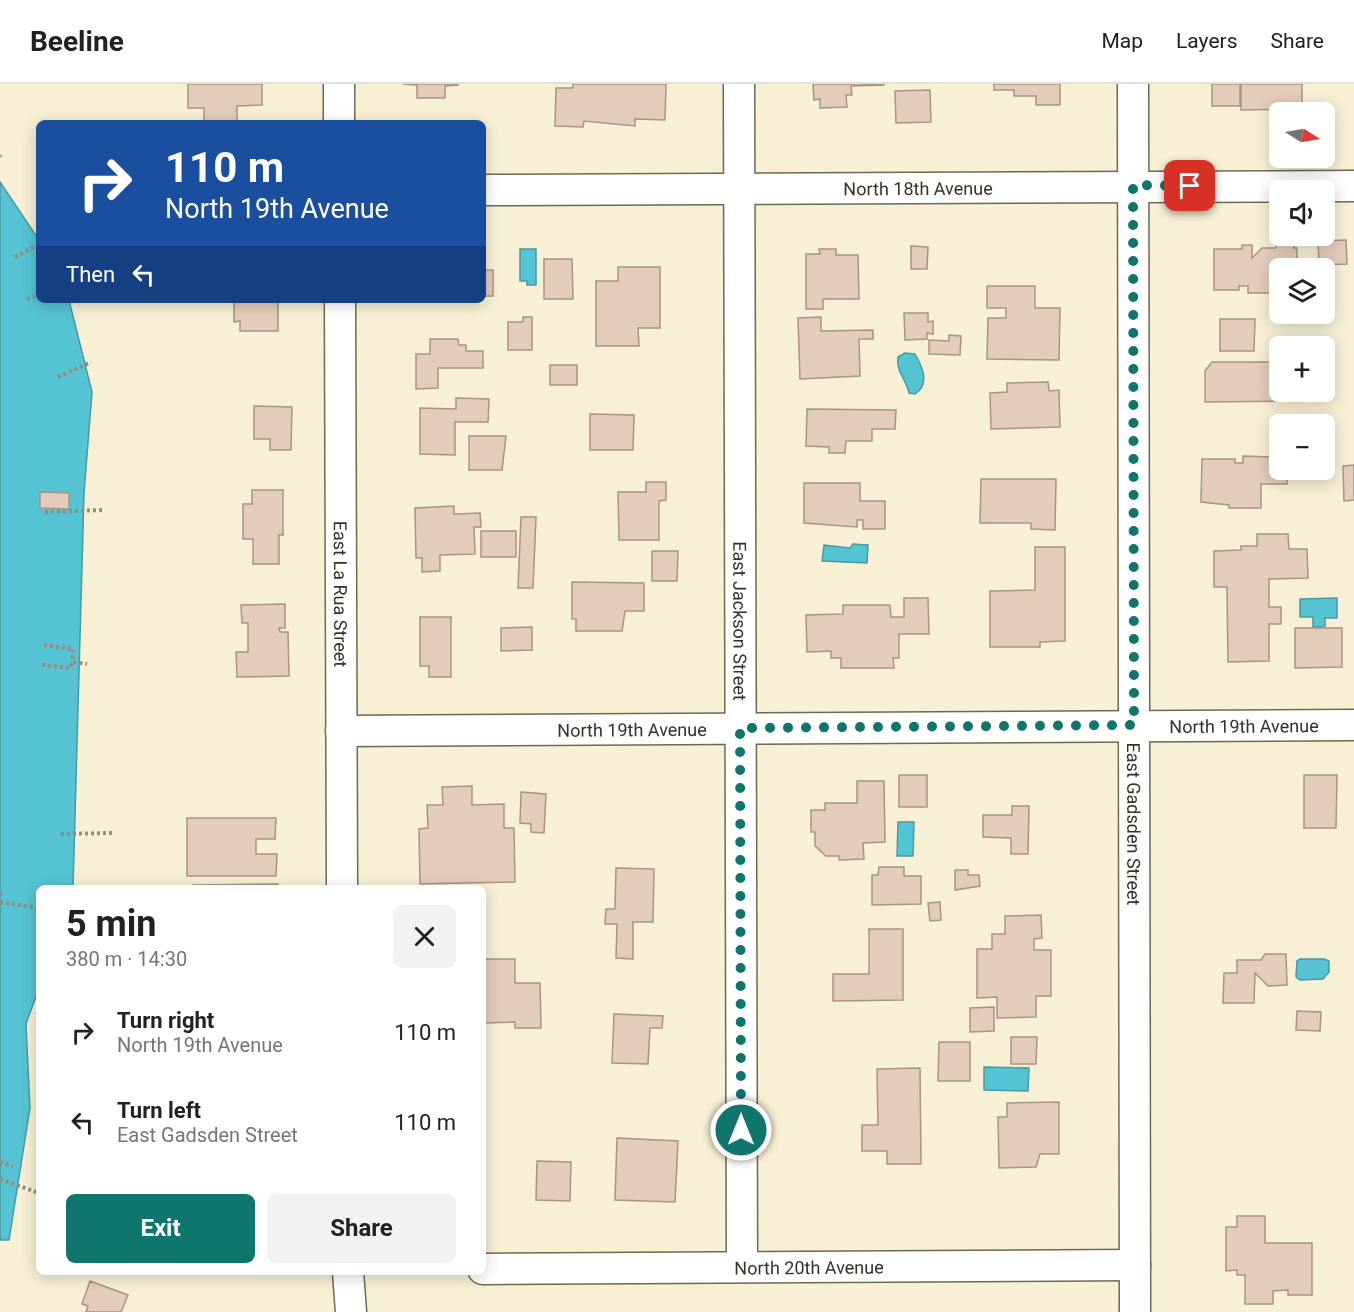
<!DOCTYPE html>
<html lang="en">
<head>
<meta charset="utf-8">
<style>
	:root { --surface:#fff; --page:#f2f2f2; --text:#202124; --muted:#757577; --line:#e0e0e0; --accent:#0f766e }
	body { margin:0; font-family:Roboto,sans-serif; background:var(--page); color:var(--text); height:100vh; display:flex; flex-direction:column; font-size:22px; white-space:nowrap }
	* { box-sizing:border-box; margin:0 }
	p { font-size:20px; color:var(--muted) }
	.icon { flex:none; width:33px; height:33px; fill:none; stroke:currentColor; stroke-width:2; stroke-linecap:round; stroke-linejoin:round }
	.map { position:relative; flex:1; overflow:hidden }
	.panel { position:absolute; left:36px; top:801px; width:450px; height:390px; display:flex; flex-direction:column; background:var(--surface); border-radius:9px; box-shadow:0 3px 15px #0003 }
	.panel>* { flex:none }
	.hud { position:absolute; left:36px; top:36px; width:450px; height:183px; border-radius:9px; box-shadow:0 3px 15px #0003; background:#1a4fa0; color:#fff; overflow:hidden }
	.needle { width:39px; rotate:101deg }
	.controls { position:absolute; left:1269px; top:18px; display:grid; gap:12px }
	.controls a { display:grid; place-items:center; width:66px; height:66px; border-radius:9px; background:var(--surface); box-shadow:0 3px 15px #0003; font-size:30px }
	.pin { position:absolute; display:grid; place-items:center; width:51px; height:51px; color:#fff; margin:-26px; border-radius:12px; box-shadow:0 3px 9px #0006 }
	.me { position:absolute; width:66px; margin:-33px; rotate:0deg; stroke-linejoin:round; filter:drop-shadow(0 0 4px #0008) }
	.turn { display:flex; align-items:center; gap:21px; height:126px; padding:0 30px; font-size:27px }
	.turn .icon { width:78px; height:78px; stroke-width:2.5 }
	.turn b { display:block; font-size:42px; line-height:51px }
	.then { display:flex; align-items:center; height:57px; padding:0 30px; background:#0003; gap:12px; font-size:22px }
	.round { display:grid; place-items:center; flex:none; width:63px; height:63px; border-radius:9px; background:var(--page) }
	.head { display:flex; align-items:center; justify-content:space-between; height:102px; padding:0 30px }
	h1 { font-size:36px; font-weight:700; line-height:45px }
	.primary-button { display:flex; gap:12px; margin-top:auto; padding:12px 30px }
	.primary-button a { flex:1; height:69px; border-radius:9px; background:var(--accent); color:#fff; font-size:24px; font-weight:700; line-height:69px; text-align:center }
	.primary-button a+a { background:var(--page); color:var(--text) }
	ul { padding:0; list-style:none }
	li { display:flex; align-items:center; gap:18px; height:90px; padding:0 30px }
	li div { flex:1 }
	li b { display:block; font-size:22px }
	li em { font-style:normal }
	header { display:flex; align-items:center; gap:36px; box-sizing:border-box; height:84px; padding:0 30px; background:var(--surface); border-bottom:2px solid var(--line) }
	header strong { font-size:28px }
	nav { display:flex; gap:33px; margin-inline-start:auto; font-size:21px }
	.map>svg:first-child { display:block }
	.water { fill:#54c3d3; stroke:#4b98a0; stroke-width:1.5 }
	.building { fill:#e4ccbb; stroke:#a99383; stroke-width:1.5 }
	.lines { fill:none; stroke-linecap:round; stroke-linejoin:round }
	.street-casing { stroke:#6f6851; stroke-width:33 }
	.path { stroke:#938e7c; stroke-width:4; stroke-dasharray:3 3; stroke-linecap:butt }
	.street { stroke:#fff; stroke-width:30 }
	.route { stroke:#0f766e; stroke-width:10; stroke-dasharray:0 18 }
	.labels { text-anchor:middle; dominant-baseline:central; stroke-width:4.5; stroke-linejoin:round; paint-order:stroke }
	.street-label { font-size:18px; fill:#353228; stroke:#f7f0d5 }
</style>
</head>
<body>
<header>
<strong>Beeline</strong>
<nav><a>Map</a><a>Layers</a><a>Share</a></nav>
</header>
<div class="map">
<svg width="1354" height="1228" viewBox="0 0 1354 1228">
	<rect width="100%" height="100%" fill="#f7f0d5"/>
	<!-- water -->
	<path class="water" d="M0,98L39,156V216H69L92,308L84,409L73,804H39V904L26,940L30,1024L9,1156H0Z
		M520,165H536V201H527V197H520Z
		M905,269L915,270C923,284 930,300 915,310L909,309C906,295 896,288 898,273Z
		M853,460L868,461L867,479L822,477L824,461L850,464Z
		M1337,514V534H1325V543H1313V533H1300V515Z
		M898,738H914L913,772H897Z
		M1300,875H1324L1329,877V888L1323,895L1300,896L1296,893L1297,877Z
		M984,983L1029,984L1028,1007L984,1006Z"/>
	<!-- building -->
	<path class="building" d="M188,0H262V21L237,22V39H204V24H188Z
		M403,0H458V1L445,2V14H417V1Z
		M573,0H666L665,36L635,35V42L584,37L583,43L555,42L556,4H573Z
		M813,0H884V1L851,2L852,11H846L847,23L820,24V15L814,16Z
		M994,0H1060V21H1036V12H1014V6H994Z
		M1212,0H1240V22H1212Z
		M1241,0H1302V25L1241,26Z
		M930,6L931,38L896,39L895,7Z
		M1277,155H1295L1294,164H1297V184H1280L1279,203H1271V209H1248V202H1239V206H1214V165H1242V161H1252V174L1262,164H1276Z
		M1346,156L1347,180L1319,181L1318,157Z
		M911,162L928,163L927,185H911Z
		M819,165H836V171H858L859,215H823V225H806V170H820Z
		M544,175H572L573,215H544Z
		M618,183H660V244H638L639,262H596V197H618Z
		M483,186H493V212H483Z
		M987,202H1035V224H1060L1059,276L987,275L988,234H1006V224H987Z
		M234,216H278V247H240V237L234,238Z
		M904,229H928V238L933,237V250L927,249V255L905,256Z
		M523,233H532V266H508V238H523Z
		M821,233V247L873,246V255H859L860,292L800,295L798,234Z
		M1220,235H1255L1254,267H1220Z
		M949,251L961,252L960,271L929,270V256L949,257Z
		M430,255H458L459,261H466V267H483V284H438V304L416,305V270H430Z
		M1212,278H1280V308H1291V317L1205,318V287Z
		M550,281H577V301H550Z
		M1048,298L1049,307L1059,306L1060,343L991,345L990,309L1007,308V299Z
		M456,314L489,315L488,338H455V371L420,370V324L456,325Z
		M254,322L292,323L291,366H270V355H254Z
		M807,325L896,326L895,345H872V357H846L845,369H829V363L806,362Z
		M590,330L634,331L633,366H590Z
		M469,352H506L502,386H469Z
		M1243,372L1271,373V378H1280V386H1288L1287,400H1261V424H1229V421L1201,418L1202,375H1235V379H1243Z
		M1354,381V416L1344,417L1343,382Z
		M981,395H1056L1055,446L1031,445V439H980Z
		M646,398H666V416L659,417V456H619L618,408H646Z
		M804,399H860V417H885V445H863V436H857V443L804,439Z
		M252,406H283V451H279V480H253V455H243V420H252Z
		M40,408L69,409V425L40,424Z
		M454,422V430L480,429L481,443H474L475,470L440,471V487L422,488V474H416L415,424Z
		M521,433H536L533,504H518Z
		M481,447H516V473H481Z
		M1257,450H1288L1289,465H1307L1308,494L1269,495V523H1281V540H1269V577L1228,578L1227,503H1214V467L1241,466V462H1257Z
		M1035,463H1065V557L1040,558V563H990V507L1035,506Z
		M652,467H678L677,497H652Z
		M572,498L644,499V527H625L622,547H576V535H572Z
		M904,514H928L929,550H899V574H893L894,584H841V574H831V567L807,568L806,531L843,530V521H890L891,533H904Z
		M285,520V544H279L280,548H288L289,592L237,593L236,568H248V539H242L241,521Z
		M420,533H451V593H429V582H420Z
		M532,543V566L501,567V544Z
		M1295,544H1342V583L1295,584Z
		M899,691H927V723H899Z
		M1304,691H1337L1336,744H1304Z
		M857,697H884L885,758L863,759L864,775L839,776V772H826L815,762V748H811V726H825V719H857Z
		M472,702V721L504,720V744H514L515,798L420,800L419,745L428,744L427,721H443L442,703Z
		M521,708L546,710L544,749L531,748V740L520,739Z
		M1012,722H1029L1028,770H1011V754L983,753V731H1012Z
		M187,734H276L275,755H256V770H277L276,792H187Z
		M879,783H904V792H921V820L872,821V791H878Z
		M616,784L654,785L653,838H633V875L616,874L617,840H605L606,825H615Z
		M955,786H968V791H979L980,802L955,806Z
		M278,800V804H193V801Z
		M940,818L941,836L930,837L928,819Z
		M1041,831L1042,854L1034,855V866H1051V912H1036V933L997,934V913L977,914V865H992V850H1005V832Z
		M869,845H903V916L833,917V890H869Z
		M1265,870H1286L1287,901L1268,902L1255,889L1254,919H1223L1224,889H1237V876H1261Z
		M483,875H515V899H540L541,944H515V938L483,939Z
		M994,923V947L970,948V924Z
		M1297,927L1321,928L1320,947L1296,946Z
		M614,930L663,932L662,944H650L648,980L612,979Z
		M1011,953H1037L1036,980H1011Z
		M939,958H970V997H938Z
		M920,984L921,1080H887V1067H862V1041H878L877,985Z
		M1059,1018V1070H1040L1036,1083L999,1084L998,1033H1007V1019Z
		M617,1054L678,1057L675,1118L615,1116Z
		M537,1077L571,1078L570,1117L536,1116Z
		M1237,1132H1265V1159H1312V1211H1288V1206L1273,1207V1220H1245V1191H1237V1186L1226,1187V1143H1237Z
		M90,1197L128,1211L121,1228H86L88,1222L82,1220Z"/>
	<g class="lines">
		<defs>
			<g id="street">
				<path d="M339,0V39"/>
				<path id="s1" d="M739,0L742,1183"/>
				<path id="s2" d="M1133,0L1135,1228"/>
				<path id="s3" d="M483,106L1354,102"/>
				<path id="s4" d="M340,216L342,804"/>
				<path id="s5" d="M341,647L1354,641"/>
				<path id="s6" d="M483,1185L1135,1181"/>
				<path d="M348,1188L351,1228"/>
			</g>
		</defs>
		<!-- street casing -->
		<use href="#street" class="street-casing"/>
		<!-- path -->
		<path class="path" d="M0,72L1,71
			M15,173L39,160
			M27,215L39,211
			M58,293L91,278
			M45,428L103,426
			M44,561L73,565L72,578
			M42,581L70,584L72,578L87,580
			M61,750L112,749
			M0,812L1,807
			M0,818L39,824
			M0,1078L13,1082
			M0,1095L39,1109"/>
		<!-- street -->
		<use href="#street" class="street"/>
	</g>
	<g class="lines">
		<!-- route -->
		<path class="route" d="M741,1046L740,644L1134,641L1133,101L1190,102"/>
	</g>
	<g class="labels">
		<!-- street labels -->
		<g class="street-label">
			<text stroke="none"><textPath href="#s3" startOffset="435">North 18th Avenue</textPath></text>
			<text stroke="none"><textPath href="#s4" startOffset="294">East La Rua Street</textPath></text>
			<text stroke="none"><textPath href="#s1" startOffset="537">East Jackson Street</textPath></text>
			<text stroke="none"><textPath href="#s5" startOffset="903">North 19th Avenue</textPath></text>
			<text stroke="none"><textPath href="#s5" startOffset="291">North 19th Avenue</textPath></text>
			<text stroke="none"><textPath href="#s2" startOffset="740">East Gadsden Street</textPath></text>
			<text stroke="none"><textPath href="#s6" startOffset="326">North 20th Avenue</textPath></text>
		</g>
	</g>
</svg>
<div class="controls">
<a><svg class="needle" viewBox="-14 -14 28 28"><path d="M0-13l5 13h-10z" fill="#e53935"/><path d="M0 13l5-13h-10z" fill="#757577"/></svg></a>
<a><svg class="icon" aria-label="sound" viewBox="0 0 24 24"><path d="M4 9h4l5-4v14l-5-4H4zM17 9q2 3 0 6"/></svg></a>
<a><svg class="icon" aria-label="layers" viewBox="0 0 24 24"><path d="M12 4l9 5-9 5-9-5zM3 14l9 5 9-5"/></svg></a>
<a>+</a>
<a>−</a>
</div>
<div class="pin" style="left:1190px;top:102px;background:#d93025"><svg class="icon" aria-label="arrive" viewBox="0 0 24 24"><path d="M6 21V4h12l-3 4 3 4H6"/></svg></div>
<svg class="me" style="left:741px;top:1046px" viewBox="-20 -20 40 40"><circle r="17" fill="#0f766e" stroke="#fff" stroke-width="3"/><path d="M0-11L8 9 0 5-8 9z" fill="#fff"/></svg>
<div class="hud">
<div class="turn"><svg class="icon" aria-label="right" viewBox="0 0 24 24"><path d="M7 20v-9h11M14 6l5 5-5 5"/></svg><div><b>110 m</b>North 19th Avenue</div></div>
<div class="then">Then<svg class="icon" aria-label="left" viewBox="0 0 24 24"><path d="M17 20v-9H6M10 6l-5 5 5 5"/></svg></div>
</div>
<section class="panel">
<div class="head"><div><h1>5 min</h1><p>380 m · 14:30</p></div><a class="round"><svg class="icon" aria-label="close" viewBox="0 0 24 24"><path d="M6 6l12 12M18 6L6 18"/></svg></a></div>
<ul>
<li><svg class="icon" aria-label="right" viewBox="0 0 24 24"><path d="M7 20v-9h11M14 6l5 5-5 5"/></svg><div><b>Turn right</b><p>North 19th Avenue</p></div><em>110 m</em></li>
<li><svg class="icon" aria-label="left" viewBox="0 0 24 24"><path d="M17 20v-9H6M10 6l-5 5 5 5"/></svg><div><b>Turn left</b><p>East Gadsden Street</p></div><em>110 m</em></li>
</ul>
<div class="primary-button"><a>Exit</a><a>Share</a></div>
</section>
</div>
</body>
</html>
